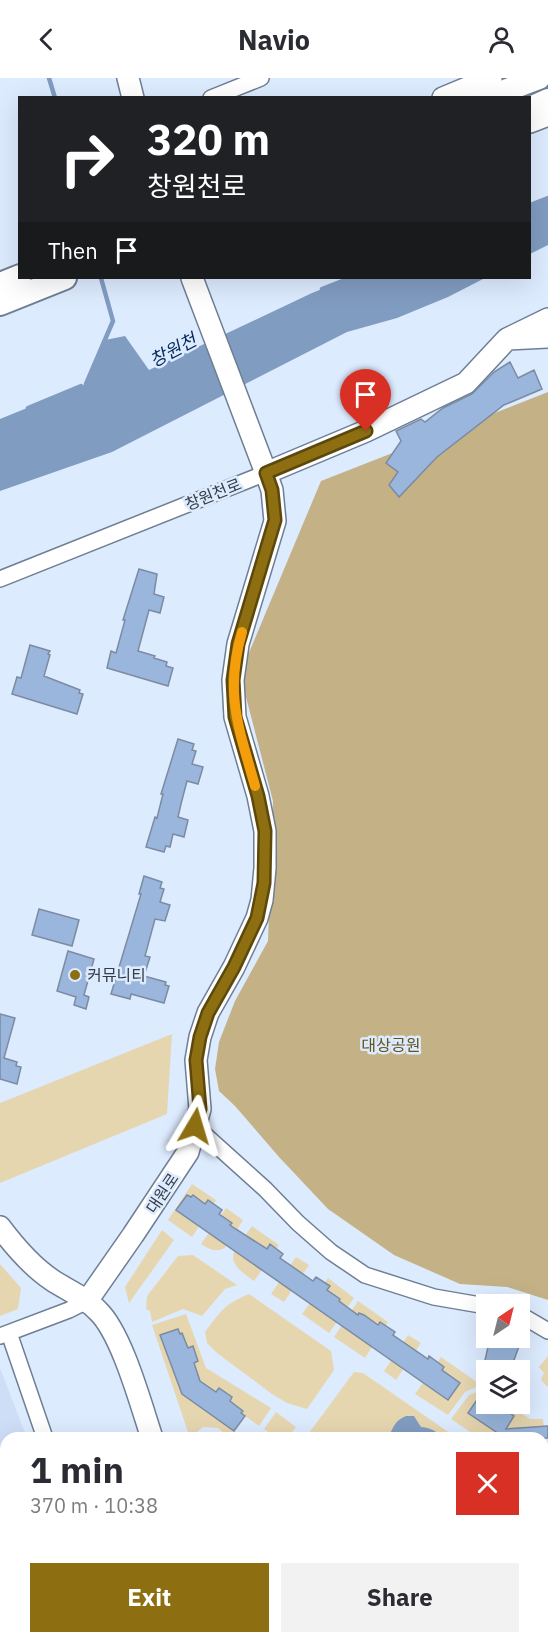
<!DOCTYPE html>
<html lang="en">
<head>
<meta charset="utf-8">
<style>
	:root { --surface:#fff; --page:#f2f2f3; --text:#2b2b33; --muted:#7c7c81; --accent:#8d6f12 }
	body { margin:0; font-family:"IBM Plex Sans","Noto Sans KR",sans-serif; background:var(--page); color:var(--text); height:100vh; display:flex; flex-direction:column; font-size:22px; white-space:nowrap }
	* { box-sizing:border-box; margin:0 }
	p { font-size:20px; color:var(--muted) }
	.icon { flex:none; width:33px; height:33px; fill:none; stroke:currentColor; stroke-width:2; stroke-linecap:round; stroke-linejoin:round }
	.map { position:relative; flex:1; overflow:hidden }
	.panel { position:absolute; left:0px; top:1354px; width:549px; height:212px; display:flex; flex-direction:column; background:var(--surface); border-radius:18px 18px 0 0; box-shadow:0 6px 24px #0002 }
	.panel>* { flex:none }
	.guide { position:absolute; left:18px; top:18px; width:513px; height:183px; border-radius:0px; box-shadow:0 6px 24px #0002; background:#202124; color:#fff; overflow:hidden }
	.needle { width:39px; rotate:35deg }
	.controls { position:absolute; left:476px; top:1216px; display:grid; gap:12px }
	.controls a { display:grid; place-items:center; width:54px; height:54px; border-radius:0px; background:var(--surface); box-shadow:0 6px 24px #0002; font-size:30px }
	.pin { position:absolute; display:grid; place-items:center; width:51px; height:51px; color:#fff; margin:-62px -26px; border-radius:50% 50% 50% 0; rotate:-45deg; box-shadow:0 0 6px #0007 }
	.pin .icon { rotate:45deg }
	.me { position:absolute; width:66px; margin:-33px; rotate:7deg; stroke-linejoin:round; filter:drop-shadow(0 0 4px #0008) }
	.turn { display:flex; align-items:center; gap:21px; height:126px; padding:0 30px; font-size:27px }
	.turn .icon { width:78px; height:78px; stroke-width:2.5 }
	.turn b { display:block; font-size:42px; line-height:51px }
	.then { display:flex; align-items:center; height:57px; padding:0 30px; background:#0003; gap:12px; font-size:22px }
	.round { display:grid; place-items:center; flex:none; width:63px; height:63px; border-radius:0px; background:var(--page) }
	.overview { display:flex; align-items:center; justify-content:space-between; height:102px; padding:0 30px }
	h1 { font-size:36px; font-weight:700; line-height:45px }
	.button { display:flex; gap:12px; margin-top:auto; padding:12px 30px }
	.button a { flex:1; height:69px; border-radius:0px; background:var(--accent); color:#fff; font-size:24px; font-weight:700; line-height:69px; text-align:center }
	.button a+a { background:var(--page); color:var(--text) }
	header { display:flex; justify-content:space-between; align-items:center; height:78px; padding:0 30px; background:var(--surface); font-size:27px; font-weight:700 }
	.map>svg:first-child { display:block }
	.built { fill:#cddef6 }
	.green { fill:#e6d6b0 }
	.forest { fill:#c4b286 }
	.water { fill:#819cc1 }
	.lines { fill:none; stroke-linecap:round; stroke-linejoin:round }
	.stream { stroke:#819cc1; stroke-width:4.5 }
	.building { fill:#9ab6dc; stroke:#7b8ba1; stroke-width:1.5 }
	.street-casing { stroke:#6e7e94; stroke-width:18 }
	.secondary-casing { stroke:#6e7e94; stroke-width:24 }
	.primary-casing { stroke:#6e7e94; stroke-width:26 }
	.street { stroke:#fff; stroke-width:15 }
	.secondary { stroke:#fff; stroke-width:21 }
	.primary { stroke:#fff; stroke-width:22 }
	.route-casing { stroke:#5c480c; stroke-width:15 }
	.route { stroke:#8d6f12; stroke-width:10 }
	.slow { stroke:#f59e0b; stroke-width:10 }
	.poi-dot { fill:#8d6f12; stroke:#ddebff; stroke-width:2 }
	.labels { text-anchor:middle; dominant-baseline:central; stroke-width:5; stroke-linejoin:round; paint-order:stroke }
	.street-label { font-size:16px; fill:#353c46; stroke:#ddebff }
	.poi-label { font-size:16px; fill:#353c46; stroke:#ddebff; text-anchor:start }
	.park-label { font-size:16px; fill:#65521d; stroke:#ddebff }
	.water-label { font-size:18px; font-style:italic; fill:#062b5a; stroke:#ddebff }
</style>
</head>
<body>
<header><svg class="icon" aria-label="back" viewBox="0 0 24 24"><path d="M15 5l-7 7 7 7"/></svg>Navio<svg class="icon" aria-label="person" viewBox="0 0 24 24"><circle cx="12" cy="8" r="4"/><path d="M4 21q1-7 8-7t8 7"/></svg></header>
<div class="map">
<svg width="548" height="1565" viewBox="0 0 548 1565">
	<rect width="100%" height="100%" fill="#ddebff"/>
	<!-- built -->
	<path class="built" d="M0,1290L27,1360H6V1492L0,1494Z"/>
	<!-- green -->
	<path class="green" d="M172,956L167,1036L0,1105V1025Z
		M192,1106L216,1122L192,1159L168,1142Z
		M226,1130L243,1142C230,1162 227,1183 201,1166Z
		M252,1148L279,1167L254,1203C221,1180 232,1177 252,1148Z
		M162,1152L174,1162L129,1225L125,1209Z
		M193,1177L237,1207L225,1211L202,1238L183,1231L152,1244L150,1233L146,1231L147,1218L178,1178Z
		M296,1179L309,1187L284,1224L271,1216Z
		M0,1186L21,1210L18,1231L0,1238Z
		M328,1200L354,1220L329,1255L302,1236Z
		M249,1216L331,1273L334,1292L307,1331L287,1325L272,1316L217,1275L207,1265L205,1254C222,1232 223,1227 249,1216Z
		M358,1223L388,1244L365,1280L334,1259Z
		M186,1236L206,1290L271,1330L259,1348L245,1338L230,1360L218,1350L203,1349L190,1360L152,1247Z
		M408,1257L421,1265L396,1302L384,1293Z
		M548,1278V1309L541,1302L544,1295L539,1289Z
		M441,1279L481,1307L465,1314L448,1337L415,1316Z
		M354,1294L363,1295L457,1360H309V1355Z
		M485,1311L486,1326H508L530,1341H543L548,1389H543V1360H479L451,1341L469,1317Z
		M276,1334L296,1349L288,1360H277L264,1351Z
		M548,1538V1565H498L502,1560H543V1546Z
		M178,1560H205L213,1565H181L177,1561Z
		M352,1560H386L383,1565H359Z
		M396,1560H429L436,1565H393Z"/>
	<!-- forest -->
	<path class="forest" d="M548,314V1222L507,1209L460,1206L394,1177L328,1131L279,1079L235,1028L219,1013L215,991L219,964L235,923L268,863L273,723L240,596L321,403Z"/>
	<!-- water -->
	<path class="water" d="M548,120V167L530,176V127Z
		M350,200H485L448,219L397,240L347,254L112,374L0,413V341L86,306L105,262L125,258L149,292L312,215Z
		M406,1338H414L421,1349C429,1349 439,1354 442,1360H388C393,1350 395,1342 406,1338Z"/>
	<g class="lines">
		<!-- stream -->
		<path class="stream" d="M49,0L55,20
			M530,127L548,120
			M322,211L350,200
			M86,306L113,243L101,200
			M28,330L81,308"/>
	</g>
	<!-- building -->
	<path class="building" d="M510,284L518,300L534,292L542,311L504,327L437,379L399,419L389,407L398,394L386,385L401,363L396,353L421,341L425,344L443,330L472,316L494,294Z
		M139,491L157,496L154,516L164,519L160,535L149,532L138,573L155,578L154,580L167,584L166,588L173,590L168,608L107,590L111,573L116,575L125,542H123Z
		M30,567L50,573L48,576L50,577L44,598L80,612L79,615L83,616L77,636L12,616L17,599L21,600Z
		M178,661L194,666L192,672L196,673L192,686L203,689L198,706L187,703L181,726L178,739L188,742L184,759L173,756L170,769L166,768L164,774L146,769L155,739L157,740L163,716H161Z
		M144,798L162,804L160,810L164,811L160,824L170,827L165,843L155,841L145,878L150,879L144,898L166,904L165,907L169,908L164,925L131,916L130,921L111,916L141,816H139Z
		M39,831L79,842L72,868L32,857Z
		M68,873L94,881L84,917L89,919L86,931L74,927L76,919L57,913Z
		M0,936L15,940L4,980L17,984L16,988L21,989L17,1006L0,1001Z
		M187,1117L191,1119L193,1117L205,1126L208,1122L222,1132L219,1136L232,1145L230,1147L234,1150L267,1171L270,1166L283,1176L280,1180L313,1203L316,1199L330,1208L327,1212L340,1221L339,1223L358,1237L359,1235L364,1237L378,1247L380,1244L395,1254L393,1257L428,1281L429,1278L444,1289L442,1292L460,1305L448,1322L176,1132Z
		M178,1251L180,1256L182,1255L188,1270L193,1268L198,1283L194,1285L200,1303L216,1314L219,1310L232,1319L230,1323L243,1333L241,1335L245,1338L234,1353L182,1316L160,1257Z
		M490,1260H522L510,1293H489L483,1291Z
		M479,1319L486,1322V1326H492L498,1330L500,1327L514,1338L506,1351L548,1348V1360H496V1354L468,1335Z"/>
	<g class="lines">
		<defs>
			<path id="street" d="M211,20L261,0
				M0,501L266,395
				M195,1048L265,1111L298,1145L331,1174L365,1197L434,1219L486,1228
				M519,1236L548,1253
				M9,1255L45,1360
				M0,1258L69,1232L87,1223
				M0,1510L6,1507"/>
			<path id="secondary" d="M128,0L133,20
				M443,20L491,0
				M530,44L548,37
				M548,241L507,261L548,259
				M266,395L366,353L466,305L507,261
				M0,1149C15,1169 31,1188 52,1202C67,1212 85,1219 98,1233C122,1256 141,1327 152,1360
				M87,1223L133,1157L188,1074L200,1031L196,982L200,959L208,935L234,889L257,840L262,822L265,790V753L258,718L235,639L233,602L238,566L275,443L272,412L266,395L192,200
				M287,1560L292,1565"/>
			<path id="primary" d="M486,20L539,0
				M530,30L548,22
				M0,206L20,198
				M0,226L65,200"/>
		</defs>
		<!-- street casing -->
		<use href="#street" class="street-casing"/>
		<!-- secondary casing -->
		<use href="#secondary" class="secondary-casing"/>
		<!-- primary casing -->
		<use href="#primary" class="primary-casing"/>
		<!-- street -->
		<use href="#street" class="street"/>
		<!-- secondary -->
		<use href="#secondary" class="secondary"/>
		<!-- primary -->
		<use href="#primary" class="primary"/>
	</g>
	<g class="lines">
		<defs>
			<path id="route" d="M195,1048L200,1031L196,982L200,959L208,935L234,889L257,840L264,805L265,753L258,718L235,639L233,602L238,566L275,442L272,412L266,395L366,353"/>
		</defs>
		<!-- route casing -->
		<use href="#route" class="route-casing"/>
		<!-- route -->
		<use href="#route" class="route"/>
		<!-- slow -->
		<path class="slow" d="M242,554C224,616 239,650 255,708"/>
	</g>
	<!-- markers -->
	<circle class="poi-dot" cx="75" cy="897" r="6"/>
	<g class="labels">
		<!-- street labels -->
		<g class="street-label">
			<text transform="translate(213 416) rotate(-22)">창원천로</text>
			<text transform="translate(162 1115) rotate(-56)">대원로</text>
		</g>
		<!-- poi labels -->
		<g class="poi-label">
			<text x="87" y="897">커뮤니티</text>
		</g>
		<!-- park labels -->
		<g class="park-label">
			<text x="391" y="967">대상공원</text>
		</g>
		<!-- water labels -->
		<g class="water-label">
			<text transform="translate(173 272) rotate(-28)">창원천</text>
		</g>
	</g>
</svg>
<div class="controls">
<a><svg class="needle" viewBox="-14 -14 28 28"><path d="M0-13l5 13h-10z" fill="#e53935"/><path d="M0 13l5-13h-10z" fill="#7c7c81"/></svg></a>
<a><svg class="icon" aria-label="layers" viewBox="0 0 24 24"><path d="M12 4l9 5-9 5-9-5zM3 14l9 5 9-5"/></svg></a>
</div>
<div class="pin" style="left:366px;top:353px;background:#d93025"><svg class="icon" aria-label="arrive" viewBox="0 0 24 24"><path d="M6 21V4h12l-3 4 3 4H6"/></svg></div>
<svg class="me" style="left:195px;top:1048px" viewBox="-20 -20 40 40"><path d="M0-17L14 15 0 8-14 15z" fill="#8d6f12" stroke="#fff" stroke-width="4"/></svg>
<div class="guide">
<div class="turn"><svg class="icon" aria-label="right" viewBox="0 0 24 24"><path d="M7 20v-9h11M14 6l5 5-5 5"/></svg><div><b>320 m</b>창원천로</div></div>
<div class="then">Then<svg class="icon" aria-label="arrive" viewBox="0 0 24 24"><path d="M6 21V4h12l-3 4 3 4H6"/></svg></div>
</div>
<section class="panel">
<div class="overview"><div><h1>1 min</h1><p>370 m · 10:38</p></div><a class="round" style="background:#d93025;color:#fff"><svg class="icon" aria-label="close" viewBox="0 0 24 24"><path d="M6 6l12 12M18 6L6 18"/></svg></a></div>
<div class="button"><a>Exit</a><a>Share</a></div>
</section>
</div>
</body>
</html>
